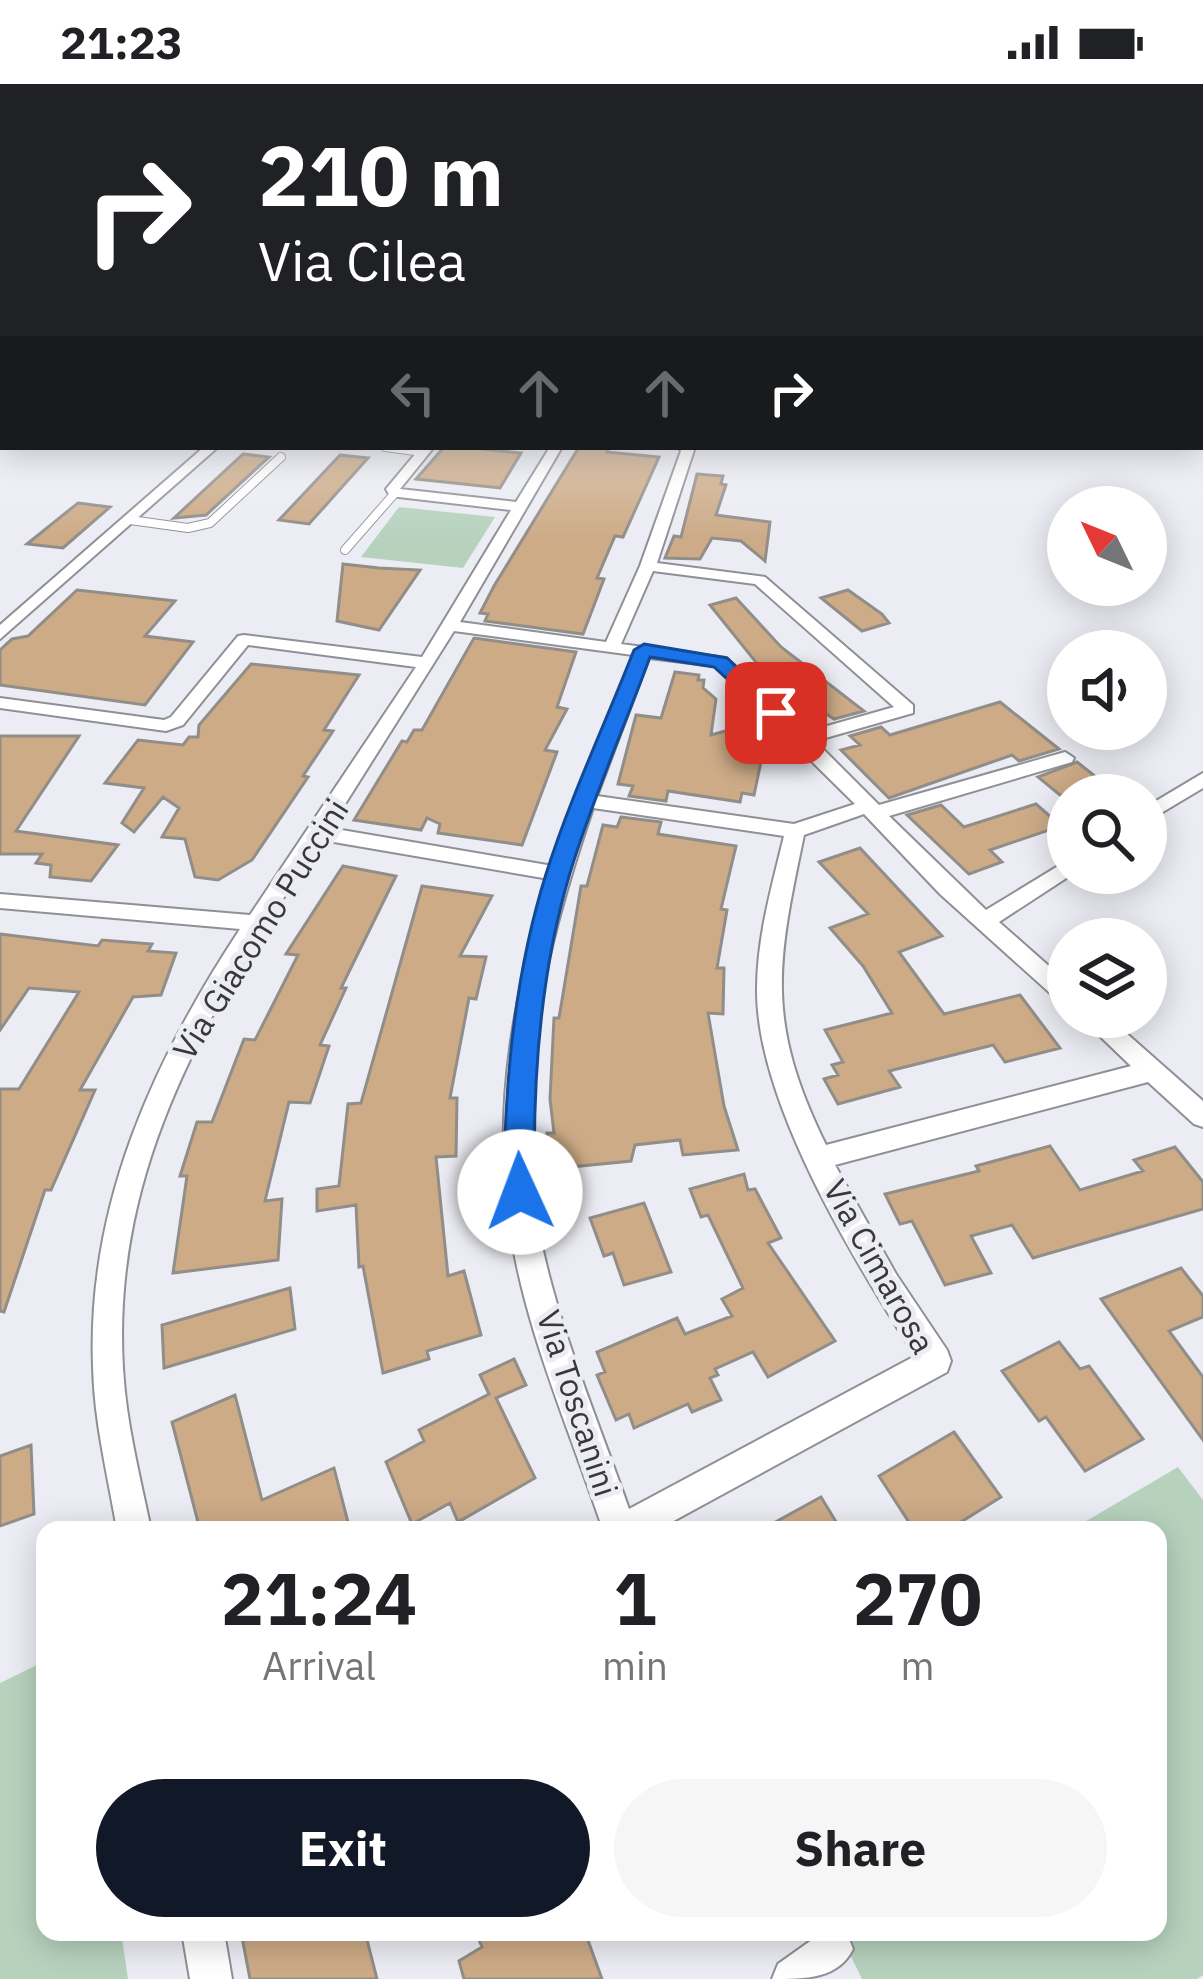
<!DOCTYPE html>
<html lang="en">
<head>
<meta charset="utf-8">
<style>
	:root { --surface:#fff; --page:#f6f6f6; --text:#202124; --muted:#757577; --accent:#111827 }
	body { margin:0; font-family:"IBM Plex Sans",sans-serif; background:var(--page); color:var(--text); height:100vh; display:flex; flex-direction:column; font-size:45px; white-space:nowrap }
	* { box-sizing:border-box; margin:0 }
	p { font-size:39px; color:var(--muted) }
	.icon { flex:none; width:66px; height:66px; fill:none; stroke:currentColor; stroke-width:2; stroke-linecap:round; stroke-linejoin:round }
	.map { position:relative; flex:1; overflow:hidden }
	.drawer { position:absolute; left:36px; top:1437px; width:1131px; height:420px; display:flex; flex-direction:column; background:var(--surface); border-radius:24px; box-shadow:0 6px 30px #0003 }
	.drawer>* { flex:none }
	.hud { position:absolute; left:0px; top:0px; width:1203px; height:366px; box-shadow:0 6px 30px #0003; background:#202124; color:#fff; overflow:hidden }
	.needle { width:78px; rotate:313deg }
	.controls { position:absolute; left:1047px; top:402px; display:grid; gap:24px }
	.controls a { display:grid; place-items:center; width:120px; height:120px; border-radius:50%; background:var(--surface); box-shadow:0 6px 30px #0003; font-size:60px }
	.pin { position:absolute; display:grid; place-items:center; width:102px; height:102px; color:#fff; margin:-51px; border-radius:24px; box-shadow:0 6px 18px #0006 }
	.me { position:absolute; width:132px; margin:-66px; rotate:358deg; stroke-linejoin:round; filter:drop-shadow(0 0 9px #0008) }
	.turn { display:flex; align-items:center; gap:42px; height:252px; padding:0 60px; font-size:54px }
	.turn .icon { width:156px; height:156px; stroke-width:2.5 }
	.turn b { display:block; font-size:84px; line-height:102px }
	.lanes { display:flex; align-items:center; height:114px; padding:0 60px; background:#0003; justify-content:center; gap:60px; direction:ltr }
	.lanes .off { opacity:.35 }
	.eta { display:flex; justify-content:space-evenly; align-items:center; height:204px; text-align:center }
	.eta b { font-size:72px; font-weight:700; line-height:84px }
	.action { display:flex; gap:24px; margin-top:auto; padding:24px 60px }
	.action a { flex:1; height:138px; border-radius:72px; background:var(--accent); color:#fff; font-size:48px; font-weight:700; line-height:138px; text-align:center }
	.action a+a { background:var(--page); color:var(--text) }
	.status { display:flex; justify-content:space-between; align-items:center; height:84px; padding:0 60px; background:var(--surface); direction:ltr }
	.status svg { height:33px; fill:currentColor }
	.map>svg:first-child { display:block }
	.green { fill:#b6d2bd }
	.building { fill:#cdab87; stroke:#918d88; stroke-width:3 }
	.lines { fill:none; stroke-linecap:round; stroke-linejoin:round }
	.lane-casing { stroke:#8f9096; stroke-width:10 }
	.street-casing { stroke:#8f9096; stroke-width:4 }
	.secondary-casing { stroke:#8f9096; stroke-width:5 }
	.lane { stroke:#fff; stroke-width:8 }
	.street { fill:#fff; fill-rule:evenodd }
	.secondary { fill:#fff; fill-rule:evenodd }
	.route { fill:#1a73e8; stroke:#114b97; stroke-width:3 }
	.labels { text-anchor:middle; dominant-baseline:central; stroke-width:10; stroke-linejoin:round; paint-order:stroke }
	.street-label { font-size:33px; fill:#38383b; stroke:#ecedf4 }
</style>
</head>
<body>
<div class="status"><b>21:23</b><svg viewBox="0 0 49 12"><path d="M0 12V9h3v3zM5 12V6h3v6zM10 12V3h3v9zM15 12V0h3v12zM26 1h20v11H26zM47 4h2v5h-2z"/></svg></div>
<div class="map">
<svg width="1203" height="1895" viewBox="0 0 1203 1895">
	<rect width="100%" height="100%" fill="#ecedf4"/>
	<!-- green -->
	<path class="green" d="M399,423L495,433L463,484L361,473Z
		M1178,1383L1203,1416V1891L1197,1895H862L839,1848H1158V1446H1071Z
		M45,1577V1848H121L128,1895H0V1599Z"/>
	<!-- building -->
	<path class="building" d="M444,363H462L521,369L500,404L416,395Z
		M579,363H609L607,368L659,373L623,453L615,452L597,494L604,495L583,550L485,537L488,530L480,529L494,502Z
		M243,370L269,373L206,431L174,434Z
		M340,371L368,374L309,440L279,436Z
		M697,390L723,392L721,400L726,401L716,431L770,438L765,477L741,457L712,454L700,475L665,474L674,452L681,453Z
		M78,419L110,423L63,464L27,460Z
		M343,480L379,484L420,486L379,546L337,537Z
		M77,506L175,517L145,552L193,558L145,621L0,601V566L12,555L28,552Z
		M848,506L882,530L889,539L862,547L821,514Z
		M736,514L781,563L864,627L834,635L763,587L710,521Z
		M474,554L576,568L557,623L567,625L545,666L557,668L522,761L438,749L440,740L427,734L421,746L354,736L402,657L407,658L414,646H422Z
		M251,580L359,591L324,646L333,647L303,692L308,693L252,776L218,796L195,793L185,755L162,753L179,724L163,713L134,748L122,739L144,704L105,699L138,656L183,661L189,653H198L199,641Z
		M675,588L699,591L698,596H704L703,604L716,615L711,651L747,641L774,669L762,673L754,711L742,709L740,718L668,707L666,717L629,712L633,702L618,700L636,631L661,634Z
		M1000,618L1059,665L1019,677L1012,671L889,714L841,666L860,661L850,652L881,643L890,651Z
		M0,652H79L16,747L118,761L91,797L50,793L51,781L36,779L42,770H0Z
		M1077,678L1119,711H1060L1038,693Z
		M1036,720L1061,742L990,766L1002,778L969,790L907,731L941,721L964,743Z
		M621,733L661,738L658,750L736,762L721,825L727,826L717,884H724L723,930L708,929L724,1022L738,1066L683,1071L680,1056L635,1061L631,1077L550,1085L547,1049H554L550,1015L554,934H559L581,802H587L603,741L617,743Z
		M860,764L942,852L899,868L944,930L1020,911L1060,964L1005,978L993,961L889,987L900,1003L838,1020L824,995L838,991L832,981L843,978L825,946L892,929L863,882L830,844L868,830L819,778Z
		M343,782L396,792L341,904H346L320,961L329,962L310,1019L289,1018L265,1117L282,1115L278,1176L173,1189L187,1092H180L197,1038H212L244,955L255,956L298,871L286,870Z
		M422,802L492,812L460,872L486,873L476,915L469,914L450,1014H457L456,1072L436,1073L448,1192L464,1187L481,1251L427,1267L429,1275L383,1289L363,1182L359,1183L356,1121L317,1127V1105L339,1102L348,1020L361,1019Z
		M0,850L98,862L102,856L152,860L148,867L176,869L161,911L133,913L80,1006H95L51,1106H45L4,1228L0,1227V1005H19L79,908L29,904L0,946Z
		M1050,1062L1080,1106L1143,1087L1134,1076L1175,1063L1203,1098V1125L1033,1174L1012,1141L971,1152L991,1189L945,1201L912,1137L900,1140L885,1110L979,1087L976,1082Z
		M744,1090L748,1106L755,1105L781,1154L768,1159L835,1257L768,1293L753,1268L715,1285L718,1291L710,1294L721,1316L692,1328L688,1320L634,1344L629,1330L616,1336L597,1291L605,1288L597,1268L677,1234L685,1250L732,1232L722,1215L743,1204L708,1131L701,1133L690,1105Z
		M644,1119L671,1188L624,1201L613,1169L604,1172L590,1134Z
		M1181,1184L1203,1212V1233L1169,1247L1203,1293V1356L1101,1215Z
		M290,1204L295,1245L164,1284L162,1241Z
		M1059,1258L1080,1285L1089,1282L1143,1355L1085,1387L1046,1333L1039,1337L1002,1287Z
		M514,1275L526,1301L496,1314L535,1394L458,1438L450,1419L412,1440L386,1378L424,1357L419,1346L489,1310L480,1291Z
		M235,1311L262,1416L334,1384L350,1446H200L172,1338Z
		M954,1348L1001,1413L948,1446H914L879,1392Z
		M31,1361L34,1430L0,1442V1372Z
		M821,1413L841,1446H761Z
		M241,1848H365L377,1895H250Z
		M492,1848H585L602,1895H464L459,1877L482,1863L479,1856Z"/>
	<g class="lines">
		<defs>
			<path id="lane" d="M385,363L423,368
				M130,436L188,444L210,439L281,373
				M345,466L395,409"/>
			<path id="street" d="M204,363H218L0,555V541Z
				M421,363H434L400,405L516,418L550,363H562L460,538L606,558L640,482L681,367L678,363H692L694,366L657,479L765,493L913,621V629L815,657L879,721L1065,668L1074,674L1072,678L889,732L986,826L1068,776V789H1074L999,838L1068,899V921L1060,918L940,810L864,730L804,751C777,880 765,937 826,1061L1131,982L1080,933H1108L1203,1017V1043L1194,1040L1148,998L835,1081L896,1190L947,1266L951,1277L947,1288L657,1446H603C569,1343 521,1238 508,1130C494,1015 515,905 549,795L322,756C213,918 111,1079 123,1284C126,1339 140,1392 151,1446H117C108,1392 94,1338 93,1282C87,1122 153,977 240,845L0,824V810L250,831L416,583L248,561L183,641L166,647L0,624V614L164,636L171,633L238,552L244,551L422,573L511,426L390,412L386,405ZM653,487L755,500L894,623L806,648L726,574L621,560ZM454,547L633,571L553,782L330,744ZM649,574L715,582L855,720L794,740L597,712ZM593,724L784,752C772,802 757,853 757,905C756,1018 855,1178 915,1272L629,1425C596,1330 555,1237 537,1137C511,998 548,856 593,724Z
				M1203,689V704L1146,738V723Z
				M182,1848H224L232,1895H190Z
				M823,1848L847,1850L853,1865C838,1895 806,1895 772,1895L778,1880Z"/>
			<path id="secondary" d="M3,289V299L0,300V290Z"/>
		</defs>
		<!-- lane casing -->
		<use href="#lane" class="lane-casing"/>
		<!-- street casing -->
		<use href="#street" class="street-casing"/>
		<!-- secondary casing -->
		<use href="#secondary" class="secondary-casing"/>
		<!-- lane -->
		<use href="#lane" class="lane"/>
		<!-- street -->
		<use href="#street" class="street"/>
		<!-- secondary -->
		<use href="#secondary" class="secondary"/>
	</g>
	<!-- sky -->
	<linearGradient id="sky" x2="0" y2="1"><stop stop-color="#76a7d2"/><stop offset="0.42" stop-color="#f6f7fa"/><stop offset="1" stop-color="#f6f7fa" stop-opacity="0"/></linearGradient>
	<rect width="1203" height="455" fill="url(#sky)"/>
	<!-- route -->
	<path class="route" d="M644,560L727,574L786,629L769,633L714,583L650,573C624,644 592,716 570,789C539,892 532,1002 535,1108L531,1118L520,1122L509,1118L504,1108C504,1002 514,892 546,790C570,714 605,640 634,566Z"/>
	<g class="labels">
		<!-- street labels -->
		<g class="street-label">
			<text transform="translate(260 845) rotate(-58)">Via Giacomo Puccini</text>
			<text transform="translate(880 1182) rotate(61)">Via Cimarosa</text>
			<text transform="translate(578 1319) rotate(72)">Via Toscanini</text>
		</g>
	</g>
</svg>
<div class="controls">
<a><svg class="needle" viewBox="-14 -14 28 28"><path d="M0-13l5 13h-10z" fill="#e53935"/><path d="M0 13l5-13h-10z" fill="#757577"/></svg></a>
<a><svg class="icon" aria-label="sound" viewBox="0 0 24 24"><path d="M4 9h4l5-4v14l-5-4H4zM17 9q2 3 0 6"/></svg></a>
<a><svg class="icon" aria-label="search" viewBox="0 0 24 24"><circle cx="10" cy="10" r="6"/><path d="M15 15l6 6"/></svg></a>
<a><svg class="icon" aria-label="layers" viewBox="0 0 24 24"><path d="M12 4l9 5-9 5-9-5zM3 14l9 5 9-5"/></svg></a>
</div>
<div class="pin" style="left:776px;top:629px;background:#d93025"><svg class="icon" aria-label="arrive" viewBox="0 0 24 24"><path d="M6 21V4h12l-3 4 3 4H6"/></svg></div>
<svg class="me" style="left:520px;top:1108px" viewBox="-20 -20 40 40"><circle r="19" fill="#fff"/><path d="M0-13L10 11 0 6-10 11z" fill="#1a73e8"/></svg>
<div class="hud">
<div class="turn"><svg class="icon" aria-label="right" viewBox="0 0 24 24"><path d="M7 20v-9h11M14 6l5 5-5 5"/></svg><div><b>210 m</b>Via Cilea</div></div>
<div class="lanes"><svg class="icon off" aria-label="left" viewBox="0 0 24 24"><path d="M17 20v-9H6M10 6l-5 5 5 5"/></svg><svg class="icon off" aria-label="ahead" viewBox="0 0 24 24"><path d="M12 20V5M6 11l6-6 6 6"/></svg><svg class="icon off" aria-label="ahead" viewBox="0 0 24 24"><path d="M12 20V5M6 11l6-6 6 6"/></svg><svg class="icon" aria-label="right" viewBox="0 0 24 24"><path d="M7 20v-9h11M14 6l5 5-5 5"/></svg></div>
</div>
<section class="drawer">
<div class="eta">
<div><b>21:24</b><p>Arrival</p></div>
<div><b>1</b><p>min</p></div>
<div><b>270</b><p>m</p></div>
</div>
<div class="action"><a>Exit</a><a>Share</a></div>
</section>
</div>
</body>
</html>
